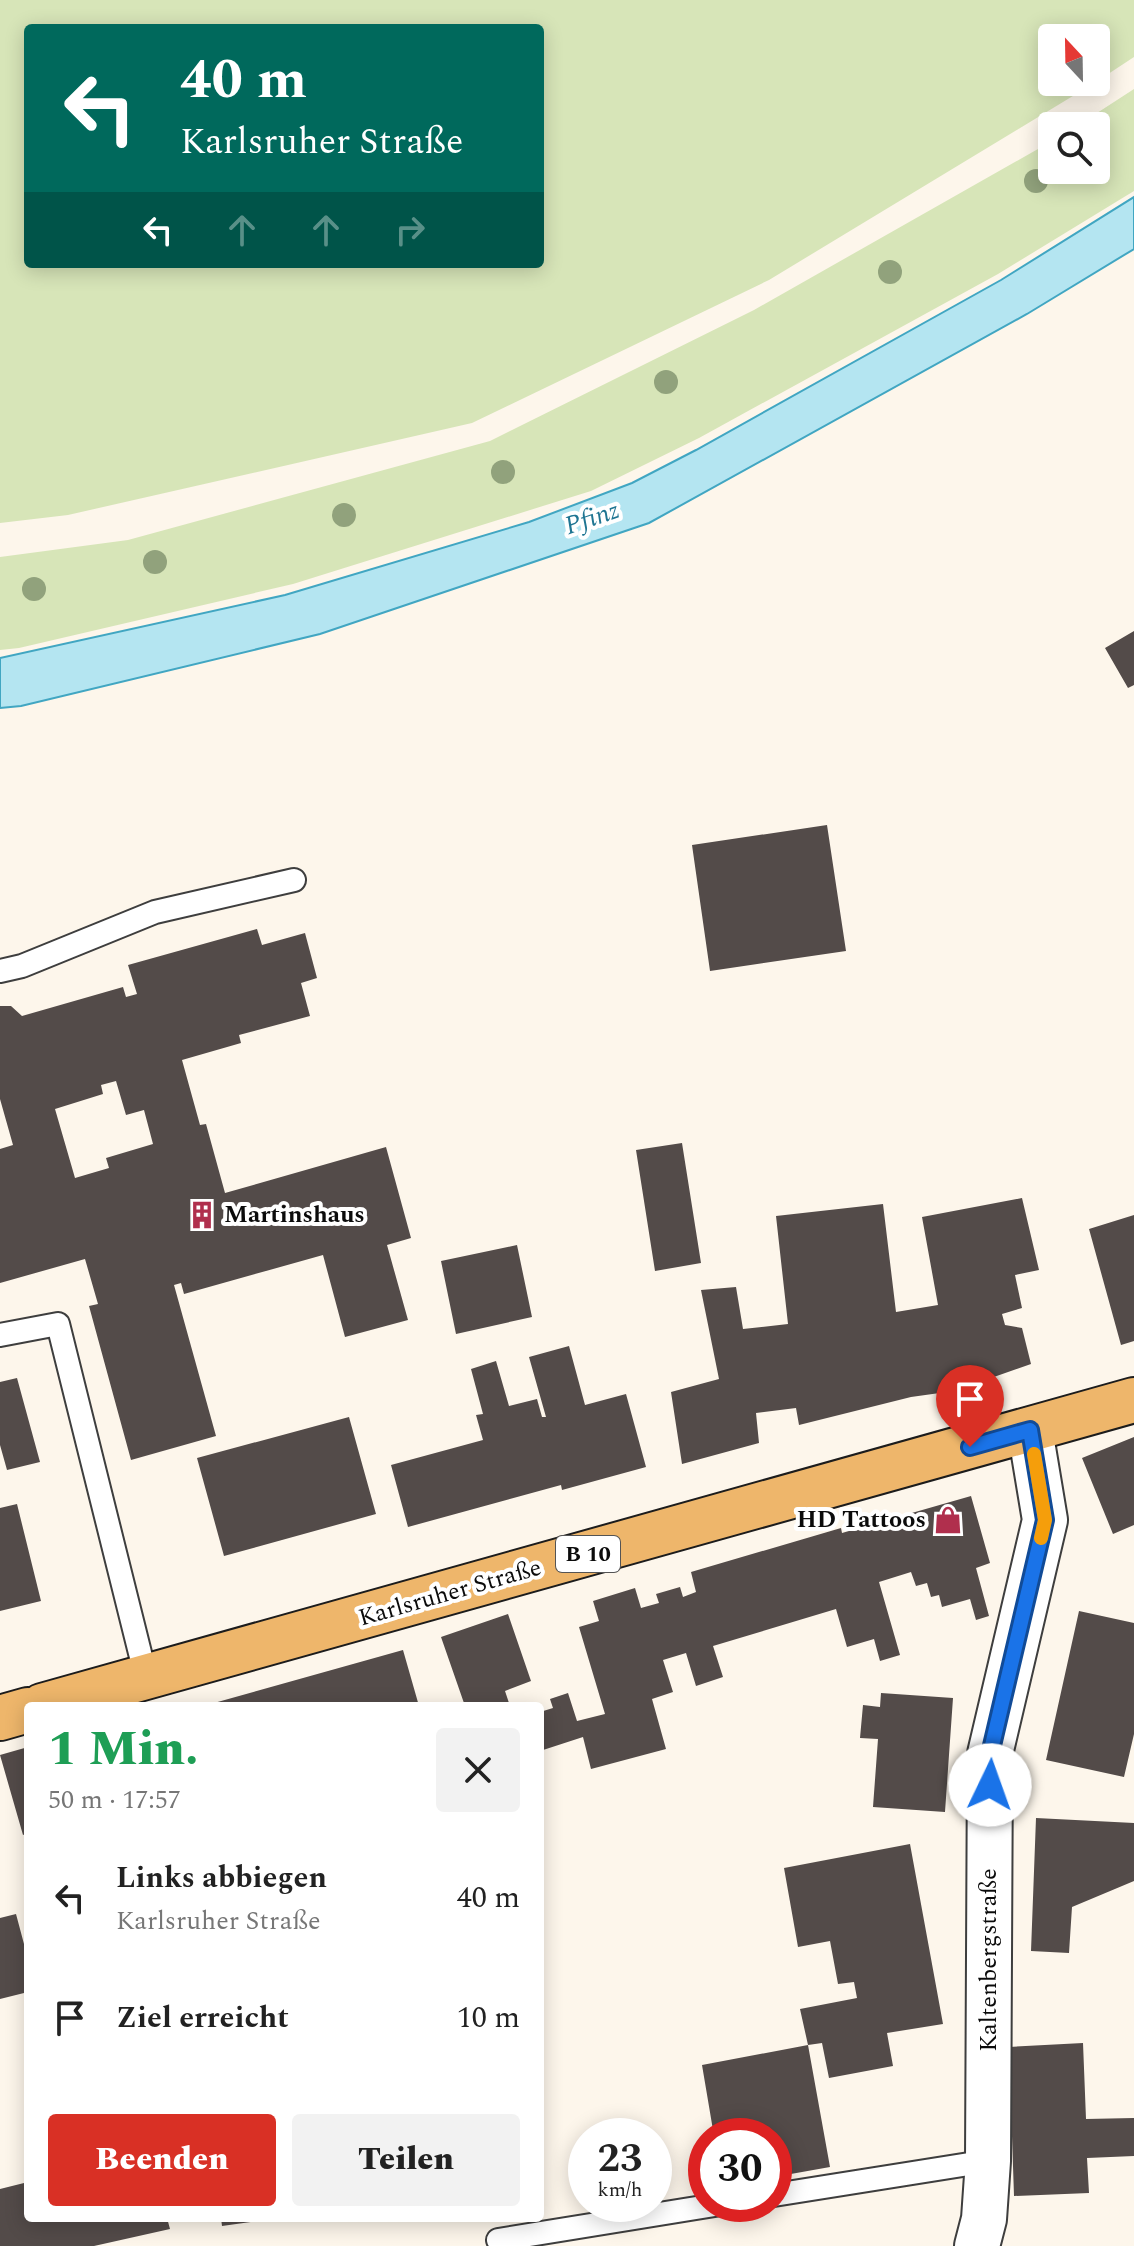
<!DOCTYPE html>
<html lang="de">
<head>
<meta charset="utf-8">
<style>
	:root { --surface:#fff; --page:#f2f2f2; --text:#222; --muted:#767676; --accent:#d93025 }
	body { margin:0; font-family:Spectral,serif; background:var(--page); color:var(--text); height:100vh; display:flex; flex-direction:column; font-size:30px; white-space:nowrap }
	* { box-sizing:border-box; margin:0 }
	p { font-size:26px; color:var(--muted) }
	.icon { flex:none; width:44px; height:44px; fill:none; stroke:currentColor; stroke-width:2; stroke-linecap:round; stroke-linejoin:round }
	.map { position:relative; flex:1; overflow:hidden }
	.drawer { position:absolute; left:24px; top:1702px; width:520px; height:520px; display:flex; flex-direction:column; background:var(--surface); border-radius:8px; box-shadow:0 4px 20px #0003 }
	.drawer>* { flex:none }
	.top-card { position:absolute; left:24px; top:24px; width:520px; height:244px; border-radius:8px; box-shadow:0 4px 20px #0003; background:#00695c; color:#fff; overflow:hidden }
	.needle { width:52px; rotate:338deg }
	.controls { position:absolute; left:1038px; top:24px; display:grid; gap:16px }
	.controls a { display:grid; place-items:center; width:72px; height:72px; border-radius:8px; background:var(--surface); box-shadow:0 4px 20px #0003; font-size:40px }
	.speed { position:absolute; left:568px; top:2118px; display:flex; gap:16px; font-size:40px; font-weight:700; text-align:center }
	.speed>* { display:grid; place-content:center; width:104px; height:104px; border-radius:50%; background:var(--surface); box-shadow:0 4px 20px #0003; line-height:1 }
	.speed small { font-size:20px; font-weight:400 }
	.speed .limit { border:12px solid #d22; background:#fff; color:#111 }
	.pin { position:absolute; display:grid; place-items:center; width:68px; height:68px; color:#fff; margin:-82px -34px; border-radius:50% 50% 50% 0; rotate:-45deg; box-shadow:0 0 8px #0007 }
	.pin .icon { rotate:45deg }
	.me { position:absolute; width:88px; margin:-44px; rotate:3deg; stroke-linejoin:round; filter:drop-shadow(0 0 6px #0008) }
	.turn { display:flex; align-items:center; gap:28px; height:168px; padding:0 24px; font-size:36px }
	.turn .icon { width:104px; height:104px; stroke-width:2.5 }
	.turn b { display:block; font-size:56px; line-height:68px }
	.lanes { display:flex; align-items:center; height:76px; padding:0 24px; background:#0003; justify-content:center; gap:40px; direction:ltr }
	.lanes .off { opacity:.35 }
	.round { display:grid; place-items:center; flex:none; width:84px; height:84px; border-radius:8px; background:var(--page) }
	.overview { display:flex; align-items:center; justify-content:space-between; height:136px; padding:0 24px }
	h1 { font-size:48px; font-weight:800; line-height:60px; color:#1e9e55 }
	.primary-button { display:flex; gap:16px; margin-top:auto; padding:16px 24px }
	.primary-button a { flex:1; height:92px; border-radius:8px; background:var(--accent); color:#fff; font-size:32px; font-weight:800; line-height:92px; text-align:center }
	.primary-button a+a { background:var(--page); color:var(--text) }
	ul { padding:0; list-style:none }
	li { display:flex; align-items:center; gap:24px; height:120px; padding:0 24px }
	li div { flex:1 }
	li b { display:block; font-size:30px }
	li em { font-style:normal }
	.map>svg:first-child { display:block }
	.green { fill:#d7e5b8; fill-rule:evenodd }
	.water { fill:#b4e5f1; stroke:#41a6c2; stroke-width:2 }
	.building { fill:#534b49; fill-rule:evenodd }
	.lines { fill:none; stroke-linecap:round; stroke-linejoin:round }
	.lane-casing { stroke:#3e3e3e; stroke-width:26 }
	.street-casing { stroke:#3e3e3e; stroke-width:48 }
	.primary-casing { stroke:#1c1c1c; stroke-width:48 }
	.lane { stroke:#fff; stroke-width:22 }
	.street { stroke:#fff; stroke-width:44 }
	.primary { stroke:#eeb66b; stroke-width:44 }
	.tree { fill:#91a27c }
	.route-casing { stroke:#114b97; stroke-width:20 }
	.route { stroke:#1a73e8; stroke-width:14 }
	.slow { stroke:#f59e0b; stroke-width:14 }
	.labels { text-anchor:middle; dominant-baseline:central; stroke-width:8; stroke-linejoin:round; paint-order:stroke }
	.shield { fill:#fff; stroke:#545454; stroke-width:2 }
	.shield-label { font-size:22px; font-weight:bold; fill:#0b0b0b }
	.poi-label { font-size:24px; font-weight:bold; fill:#0b0b0b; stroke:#fff; text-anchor:start }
	.street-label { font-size:24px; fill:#0b0b0b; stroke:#fff }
	.water-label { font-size:26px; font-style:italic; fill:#1f7592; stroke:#fff }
</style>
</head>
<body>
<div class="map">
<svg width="1134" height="2246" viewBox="0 0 1134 2246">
	<rect width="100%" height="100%" fill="#fdf6eb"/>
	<!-- green -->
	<path class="green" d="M0,0H1134V57L1096,82V38H1052V82H1096L769,280L472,423L68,515L0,523ZM28,28H540V264H28Z
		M1134,89V191L998,274L699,438L591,491L293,584L19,648L0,650V557L128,540L490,441L754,310L1052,141V170H1096V126H1077Z"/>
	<!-- water -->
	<path class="water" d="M1134,197V249L1027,314L649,523L320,634L21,706L0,708V658L285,595L529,522L632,483L696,450L1001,280Z"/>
	<!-- building -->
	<path class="building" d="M1134,631V685L1128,688L1105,648Z
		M827,825L846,951L710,971L692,845Z
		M257,929L262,945L305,933L317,978L301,983L310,1016L239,1035L241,1043L182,1060L200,1125L206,1124L225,1193L386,1147L411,1238L387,1245L408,1320L345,1337L323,1255L184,1294L181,1283L174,1285L216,1436L131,1460L89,1306L98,1304L85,1259L0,1283V1149L13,1145L0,1099V1006H11L22,1016L123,987L126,997L137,994L128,965ZM116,1081L126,1115L144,1110L153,1144L106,1158L109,1168L75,1178L55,1109L103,1094L101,1085Z
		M682,1143L701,1263L655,1271L636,1150Z
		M1022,1198L1039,1270L1015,1275L1022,1308L1002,1314L1005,1325L1022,1328L1031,1364L954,1391L911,1397L799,1425L796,1408L756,1413L759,1443L682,1464L671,1392L719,1379L701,1290L736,1287L743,1329L788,1324L776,1216L883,1204L896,1312L938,1305L922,1217Z
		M1134,1215V1341L1121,1345L1089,1229Z
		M517,1245L532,1317L456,1334L441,1261Z
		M569,1346L585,1405L626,1394L646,1467L562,1490L561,1485L408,1527L391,1465L483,1440L476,1415L483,1414L471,1369L496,1361L509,1406L537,1399L542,1417H546L529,1357Z
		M17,1378L40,1462L7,1470L0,1445V1382Z
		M349,1417L376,1514L224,1556L197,1458Z
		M1134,1437V1525L1113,1534L1082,1458Z
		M971,1496L990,1563L976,1568L989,1616L976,1620L970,1599L942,1607L939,1595L931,1597L927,1583L916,1586L911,1572L879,1582L900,1655L880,1661L874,1639L847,1647L836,1609L713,1646L723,1677L696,1686L686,1653L663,1660L673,1692L652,1699L666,1749L591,1769L583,1737L540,1751V1712L553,1708L550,1699L568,1693L577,1721L605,1714L579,1627L599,1621L593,1601L635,1588L641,1608L659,1603L656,1594L680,1587L683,1597L696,1592L691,1572L841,1528L842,1533Z
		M17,1504L41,1601L0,1611V1508Z
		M1079,1611L1134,1623V1734L1124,1777L1046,1760Z
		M508,1614L531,1681L505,1691L510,1706H465L441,1637Z
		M403,1650L419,1706H215L214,1703Z
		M881,1693L953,1698L945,1812L873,1807L878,1739L860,1738L863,1705L880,1707Z
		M28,1747V1833L23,1835L0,1755Z
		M1036,1818L1134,1823V1881L1072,1907L1069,1953L1031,1951Z
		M910,1844L943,2024L887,2033L893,2066L829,2078L822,2043L808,2045L830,2167L774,2177V2136H714L702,2065L808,2045L800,2009L857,1998L854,1982L838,1984L830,1941L798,1947L784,1868Z
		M16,1914L28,1959V1992L0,1999V1918Z
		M1083,2043L1086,2119L1134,2118V2156L1087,2158L1089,2193L1014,2196L1009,2047Z
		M28,2182V2218H167L170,2229L94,2246H0V2189Z
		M221,2218H266V2220L222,2226Z"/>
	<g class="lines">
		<defs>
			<path id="lane" d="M0,971L22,966L155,912L294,880
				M0,1335L58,1324L146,1677
				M774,2195L988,2161
				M498,2240L721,2204"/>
			<path id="street" d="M977,2246L984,2219L988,2161L990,1754L1045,1520L1030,1430"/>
			<path id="primary" d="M42,1706L1134,1400
				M0,1718L28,1710"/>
		</defs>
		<!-- lane casing -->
		<use href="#lane" class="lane-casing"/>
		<!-- street casing -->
		<use href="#street" class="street-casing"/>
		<!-- primary casing -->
		<use href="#primary" class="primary-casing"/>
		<!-- lane -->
		<use href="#lane" class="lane"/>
		<!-- street -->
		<use href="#street" class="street"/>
		<!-- primary -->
		<use href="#primary" class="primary"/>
	</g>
	<!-- trees -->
	<g class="tree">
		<circle cx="1036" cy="181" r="12"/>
		<circle cx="890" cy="272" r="12"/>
		<circle cx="666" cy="382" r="12"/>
		<circle cx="503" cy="472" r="12"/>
		<circle cx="344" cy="515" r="12"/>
		<circle cx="155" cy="562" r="12"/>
		<circle cx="34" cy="589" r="12"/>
	</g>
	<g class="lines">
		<defs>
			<path id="route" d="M970,1447L1030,1430L1045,1520L990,1754V1785"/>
		</defs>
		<!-- route casing -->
		<use href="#route" class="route-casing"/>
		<!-- route -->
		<use href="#route" class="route"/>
		<!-- slow -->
		<path class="slow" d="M1034,1454L1045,1520L1041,1538"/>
	</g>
	<!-- icons -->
	<defs>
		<symbol id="building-bare" viewBox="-9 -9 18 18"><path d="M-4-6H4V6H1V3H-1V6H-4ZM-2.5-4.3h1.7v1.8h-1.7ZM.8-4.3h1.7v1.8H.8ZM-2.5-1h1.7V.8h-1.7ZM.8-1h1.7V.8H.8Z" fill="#b02f4d" stroke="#fff" stroke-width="2.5" paint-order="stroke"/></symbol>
		<symbol id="shop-bare" viewBox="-9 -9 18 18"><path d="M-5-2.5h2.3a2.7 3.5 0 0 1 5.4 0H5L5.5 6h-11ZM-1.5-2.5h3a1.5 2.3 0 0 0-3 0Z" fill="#b02f4d" stroke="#fff" stroke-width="2.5" paint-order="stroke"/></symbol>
	</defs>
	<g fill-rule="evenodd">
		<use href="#building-bare" x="182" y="1195" width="40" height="40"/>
		<use href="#shop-bare" x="928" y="1500" width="40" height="40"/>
	</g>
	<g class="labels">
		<!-- shield labels -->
		<rect class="shield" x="556" y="1536" width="64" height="36" rx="6"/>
		<g class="shield-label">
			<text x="588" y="1554">B 10</text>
		</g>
		<!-- poi labels -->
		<g class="poi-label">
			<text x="224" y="1215">Martinshaus</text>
			<text x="926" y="1520" text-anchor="end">HD Tattoos</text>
		</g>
		<!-- street labels -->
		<g class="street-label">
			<text transform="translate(450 1593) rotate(-16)">Karlsruher Straße</text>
			<text transform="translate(989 1960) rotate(-90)">Kaltenbergstraße</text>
		</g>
		<!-- water labels -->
		<g class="water-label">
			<text transform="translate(592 518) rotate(-19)">Pfinz</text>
		</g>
	</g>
</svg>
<div class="controls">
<a><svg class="needle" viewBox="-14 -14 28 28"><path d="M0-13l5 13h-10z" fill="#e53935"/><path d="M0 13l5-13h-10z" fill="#767676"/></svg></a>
<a><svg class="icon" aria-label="search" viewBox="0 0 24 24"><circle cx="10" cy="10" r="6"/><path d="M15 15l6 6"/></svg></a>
</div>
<div class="speed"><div>23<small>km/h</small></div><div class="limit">30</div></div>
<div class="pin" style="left:970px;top:1447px;background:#d93025"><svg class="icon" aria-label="arrive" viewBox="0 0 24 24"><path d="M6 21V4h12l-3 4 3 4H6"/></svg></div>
<svg class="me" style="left:990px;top:1785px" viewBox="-20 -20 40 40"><circle r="19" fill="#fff"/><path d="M0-13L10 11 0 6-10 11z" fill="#1a73e8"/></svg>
<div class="top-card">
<div class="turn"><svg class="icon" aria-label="left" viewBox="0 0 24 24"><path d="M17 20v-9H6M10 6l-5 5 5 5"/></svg><div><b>40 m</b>Karlsruher Straße</div></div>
<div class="lanes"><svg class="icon" aria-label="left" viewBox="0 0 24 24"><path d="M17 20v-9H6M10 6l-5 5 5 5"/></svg><svg class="icon off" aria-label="ahead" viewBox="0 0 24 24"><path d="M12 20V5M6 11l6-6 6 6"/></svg><svg class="icon off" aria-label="ahead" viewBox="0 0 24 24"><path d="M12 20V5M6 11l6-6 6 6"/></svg><svg class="icon off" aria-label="right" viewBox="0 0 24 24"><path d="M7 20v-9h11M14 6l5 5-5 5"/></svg></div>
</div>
<section class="drawer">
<div class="overview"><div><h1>1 Min.</h1><p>50 m · 17:57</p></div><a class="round"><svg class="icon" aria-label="close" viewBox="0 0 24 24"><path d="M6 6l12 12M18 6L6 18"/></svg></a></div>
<ul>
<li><svg class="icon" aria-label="left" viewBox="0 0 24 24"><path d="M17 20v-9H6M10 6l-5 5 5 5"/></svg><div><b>Links abbiegen</b><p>Karlsruher Straße</p></div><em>40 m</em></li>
<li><svg class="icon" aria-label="arrive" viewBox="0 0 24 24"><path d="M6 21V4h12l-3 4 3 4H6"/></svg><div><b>Ziel erreicht</b></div><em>10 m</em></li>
</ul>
<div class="primary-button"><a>Beenden</a><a>Teilen</a></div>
</section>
</div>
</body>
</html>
